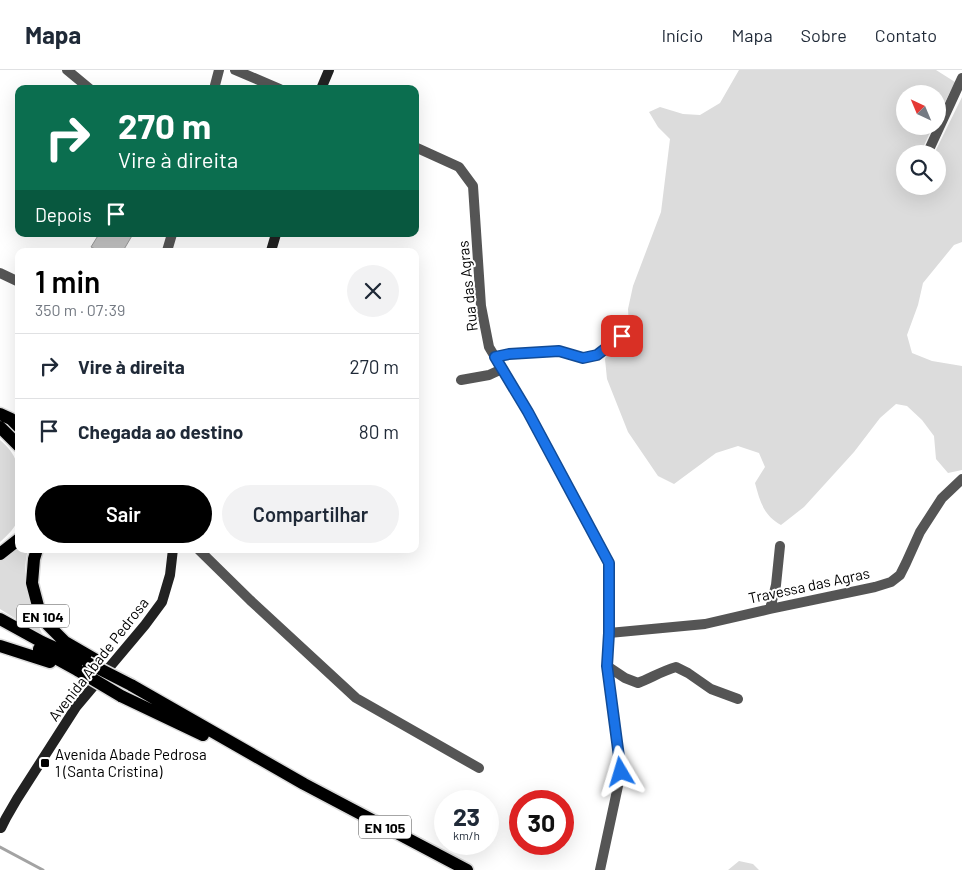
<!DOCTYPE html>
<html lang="pt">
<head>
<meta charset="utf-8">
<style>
	:root { --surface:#fff; --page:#f2f2f3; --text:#1f2937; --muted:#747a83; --line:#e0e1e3; --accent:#000 }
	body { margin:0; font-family:Barlow,sans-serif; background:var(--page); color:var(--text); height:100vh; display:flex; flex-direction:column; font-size:19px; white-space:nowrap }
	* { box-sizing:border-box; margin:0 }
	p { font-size:16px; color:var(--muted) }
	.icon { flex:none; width:28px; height:28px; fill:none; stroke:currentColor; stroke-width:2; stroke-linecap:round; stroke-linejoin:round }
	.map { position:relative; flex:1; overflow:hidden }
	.drawer { position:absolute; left:15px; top:178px; width:404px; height:305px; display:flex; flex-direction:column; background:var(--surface); border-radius:10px; box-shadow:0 5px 20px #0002 }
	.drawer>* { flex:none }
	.hud { position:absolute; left:15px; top:15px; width:404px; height:152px; border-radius:10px; box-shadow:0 5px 20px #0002; background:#0b6e4f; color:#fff; overflow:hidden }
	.needle { width:32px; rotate:316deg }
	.fabs { position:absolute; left:896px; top:15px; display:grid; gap:10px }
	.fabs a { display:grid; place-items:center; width:50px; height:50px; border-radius:50%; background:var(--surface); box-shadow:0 5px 20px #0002; font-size:25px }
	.speed { position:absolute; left:434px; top:720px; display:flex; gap:10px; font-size:25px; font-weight:700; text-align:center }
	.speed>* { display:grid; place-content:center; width:65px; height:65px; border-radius:50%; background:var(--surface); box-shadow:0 5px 20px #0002; line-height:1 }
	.speed small { font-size:12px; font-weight:400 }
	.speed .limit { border:8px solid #d22; background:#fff; color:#111 }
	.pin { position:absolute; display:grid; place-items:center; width:42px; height:42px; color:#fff; margin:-21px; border-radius:10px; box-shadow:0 2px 8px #0006 }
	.me { position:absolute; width:55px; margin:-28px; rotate:353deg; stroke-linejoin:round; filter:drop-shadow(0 0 4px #0008) }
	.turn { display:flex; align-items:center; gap:18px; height:105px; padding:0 20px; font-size:22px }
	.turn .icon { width:65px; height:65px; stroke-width:2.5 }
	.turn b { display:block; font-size:35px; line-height:42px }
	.then { display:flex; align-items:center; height:48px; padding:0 20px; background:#0003; gap:10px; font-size:19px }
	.round { display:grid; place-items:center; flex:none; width:52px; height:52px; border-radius:26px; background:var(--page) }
	.headline { display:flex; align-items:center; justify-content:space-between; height:85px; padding:0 20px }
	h1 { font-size:30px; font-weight:600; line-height:38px; color:var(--accent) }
	.primary-button { display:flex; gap:10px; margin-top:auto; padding:10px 20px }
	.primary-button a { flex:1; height:58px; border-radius:30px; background:var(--accent); color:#fff; font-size:20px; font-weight:600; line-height:58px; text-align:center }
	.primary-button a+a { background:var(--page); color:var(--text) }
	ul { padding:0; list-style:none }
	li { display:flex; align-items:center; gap:15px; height:65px; padding:0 20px; border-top:1px solid var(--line) }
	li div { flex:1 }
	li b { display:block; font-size:19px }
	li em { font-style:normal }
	header { display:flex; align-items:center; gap:30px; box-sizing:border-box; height:70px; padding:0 25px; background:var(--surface); border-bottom:1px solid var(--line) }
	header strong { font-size:24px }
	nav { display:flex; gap:28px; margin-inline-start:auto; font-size:18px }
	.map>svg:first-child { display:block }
	.green { fill:#dcdcdc }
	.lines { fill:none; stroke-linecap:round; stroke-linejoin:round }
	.stream { stroke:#a3a3a3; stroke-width:3 }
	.building { fill:#c4c4c4; stroke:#999 }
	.primary-casing { stroke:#dbdbdb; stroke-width:15 }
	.street { stroke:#555; stroke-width:10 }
	.secondary { stroke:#222; stroke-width:10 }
	.primary { stroke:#000; stroke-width:12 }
	.primary-bridge-casing { stroke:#dbdbdb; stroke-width:15; stroke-linecap:butt }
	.primary-bridge { stroke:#000; stroke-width:12 }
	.route-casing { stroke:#114b97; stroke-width:12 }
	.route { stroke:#1a73e8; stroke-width:9 }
	.poi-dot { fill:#000; stroke:#fff; stroke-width:2 }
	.labels { text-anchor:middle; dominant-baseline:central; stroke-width:4; stroke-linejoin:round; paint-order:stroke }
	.shield { fill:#fff; stroke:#4c4c4c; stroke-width:1 }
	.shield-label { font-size:14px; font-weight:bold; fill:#000 }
	.street-label { font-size:15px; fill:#000; stroke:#fff }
	.poi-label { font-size:15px; fill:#000; stroke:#fff; text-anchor:start }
</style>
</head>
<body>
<header>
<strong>Mapa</strong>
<nav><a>Início</a><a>Mapa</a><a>Sobre</a><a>Contato</a></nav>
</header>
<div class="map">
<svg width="962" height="800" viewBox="0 0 962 800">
	<rect width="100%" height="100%" fill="#fff"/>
	<!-- green -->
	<path class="green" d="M739,0H936L955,12L938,46V24H905V56H933L920,84H905V116H938V84H934L962,27V172L954,175L923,213L918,235L907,265L912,283L932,291L962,296V400L948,403L936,389L934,366L922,350L907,336L896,334L880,348L854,382L804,437L781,455C763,445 760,431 755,413L765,397L759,383L738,376L716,383L674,414L658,406L628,362L607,309L605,289L616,266L629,255L628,239L633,216L661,142L670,69L658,57L649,42L660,37L683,44L700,45L720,33Z
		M0,370C21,388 19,401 19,427C19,433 20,441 19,447C17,456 7,466 0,472Z
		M19,477V479H28C20,512 30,536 43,566L0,539V491Z
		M739,791L753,794L759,800H728Z"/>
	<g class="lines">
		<!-- stream -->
		<path class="stream" d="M0,777L43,800"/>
	</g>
	<!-- building -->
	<path class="building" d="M99,164H133L123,181H99L91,177Z"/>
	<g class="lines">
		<defs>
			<path id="primary" d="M0,344L11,349L19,357
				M0,357L19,376
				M37,479L34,489L32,513L38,536L47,554L65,572L96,590
				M0,484L19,469
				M0,549L42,572L84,591
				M0,576L50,592
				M39,579L79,601
				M131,615L304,714L467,800
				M121,626L203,665"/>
		</defs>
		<!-- primary casing -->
		<use href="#primary" class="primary-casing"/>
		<!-- street -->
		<path class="street" d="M67,0L90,19
			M235,0L280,19
			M214,19L219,0
			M415,77L459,97L473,116L481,236L489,277L528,342L609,493V563L607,596L621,702L600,800
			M927,84L962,8
			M167,181L172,164
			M0,203L19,212
			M495,287L509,284L559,281L583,288L597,285L622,266
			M461,310L489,305L502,299
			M198,479L250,530L356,628L479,698
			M770,539L776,515L780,476
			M609,563L705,554L770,539L875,517L891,512L900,505L906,493L920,462L942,428L962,409
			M607,596L625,608L638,613C651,608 662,601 676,597L688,603L711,619L738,629"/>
		<!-- secondary -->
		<path class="secondary" d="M321,19L329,0
			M271,181L276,164
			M1,758L6,748L17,729L76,637L145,555L162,532L170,505L173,479"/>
		<!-- primary -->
		<use href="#primary" class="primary"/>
		<defs>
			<path id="primary-bridge" d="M88,593L131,615
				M79,601L121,626"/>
		</defs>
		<!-- primary-bridge casing -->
		<use href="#primary-bridge" class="primary-bridge-casing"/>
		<!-- primary-bridge -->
		<use href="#primary-bridge" class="primary-bridge"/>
	</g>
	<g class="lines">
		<defs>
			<path id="route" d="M621,702L607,596L609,563V493L528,342L495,287L509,284L559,281L583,288L597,285L622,266"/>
		</defs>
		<!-- route casing -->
		<use href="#route" class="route-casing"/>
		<!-- route -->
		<use href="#route" class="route"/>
	</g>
	<!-- markers -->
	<rect class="poi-dot" x="40" y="688" width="10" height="10" rx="2.5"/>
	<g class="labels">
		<!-- shield labels -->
		<g class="shield">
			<rect x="17" y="534.5" width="52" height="23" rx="4"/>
			<rect x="359" y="745.5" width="52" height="23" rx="4"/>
		</g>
		<g class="shield-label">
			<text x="43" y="546">EN 104</text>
			<text x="385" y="757">EN 105</text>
		</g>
		<!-- street labels -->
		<g class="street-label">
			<text transform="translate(467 216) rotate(-96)">Rua das Agras</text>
			<text transform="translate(809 515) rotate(-12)">Travessa das Agras</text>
			<text transform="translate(98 589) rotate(-52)">Avenida Abade Pedrosa</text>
		</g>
		<!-- poi labels -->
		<g class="poi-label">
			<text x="55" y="684">Avenida Abade Pedrosa<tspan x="55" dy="17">1 (Santa Cristina)</tspan></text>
		</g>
	</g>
</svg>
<div class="fabs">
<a><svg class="needle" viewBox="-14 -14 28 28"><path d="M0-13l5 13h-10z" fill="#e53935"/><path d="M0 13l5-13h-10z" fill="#747a83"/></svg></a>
<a><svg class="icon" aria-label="search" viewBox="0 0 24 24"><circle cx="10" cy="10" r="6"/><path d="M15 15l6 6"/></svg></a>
</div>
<div class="speed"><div>23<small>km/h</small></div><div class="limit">30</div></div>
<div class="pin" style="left:622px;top:266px;background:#d93025"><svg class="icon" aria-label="arrive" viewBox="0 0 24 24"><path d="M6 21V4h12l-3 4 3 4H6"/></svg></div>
<svg class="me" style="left:621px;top:702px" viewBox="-20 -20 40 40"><path d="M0-17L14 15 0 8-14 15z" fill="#1a73e8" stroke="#fff" stroke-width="4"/></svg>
<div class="hud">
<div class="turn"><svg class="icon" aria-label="right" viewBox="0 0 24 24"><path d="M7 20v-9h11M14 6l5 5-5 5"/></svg><div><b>270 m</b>Vire à direita</div></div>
<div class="then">Depois<svg class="icon" aria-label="arrive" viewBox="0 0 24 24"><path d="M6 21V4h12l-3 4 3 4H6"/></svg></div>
</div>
<section class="drawer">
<div class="headline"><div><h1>1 min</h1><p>350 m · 07:39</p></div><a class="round"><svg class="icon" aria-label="close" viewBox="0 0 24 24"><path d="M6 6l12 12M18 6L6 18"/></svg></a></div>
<ul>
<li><svg class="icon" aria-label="right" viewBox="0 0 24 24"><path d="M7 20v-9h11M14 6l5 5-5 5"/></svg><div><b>Vire à direita</b></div><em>270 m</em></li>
<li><svg class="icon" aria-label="arrive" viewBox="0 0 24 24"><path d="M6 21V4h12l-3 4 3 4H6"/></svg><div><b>Chegada ao destino</b></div><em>80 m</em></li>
</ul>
<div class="primary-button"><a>Sair</a><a>Compartilhar</a></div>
</section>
</div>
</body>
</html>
